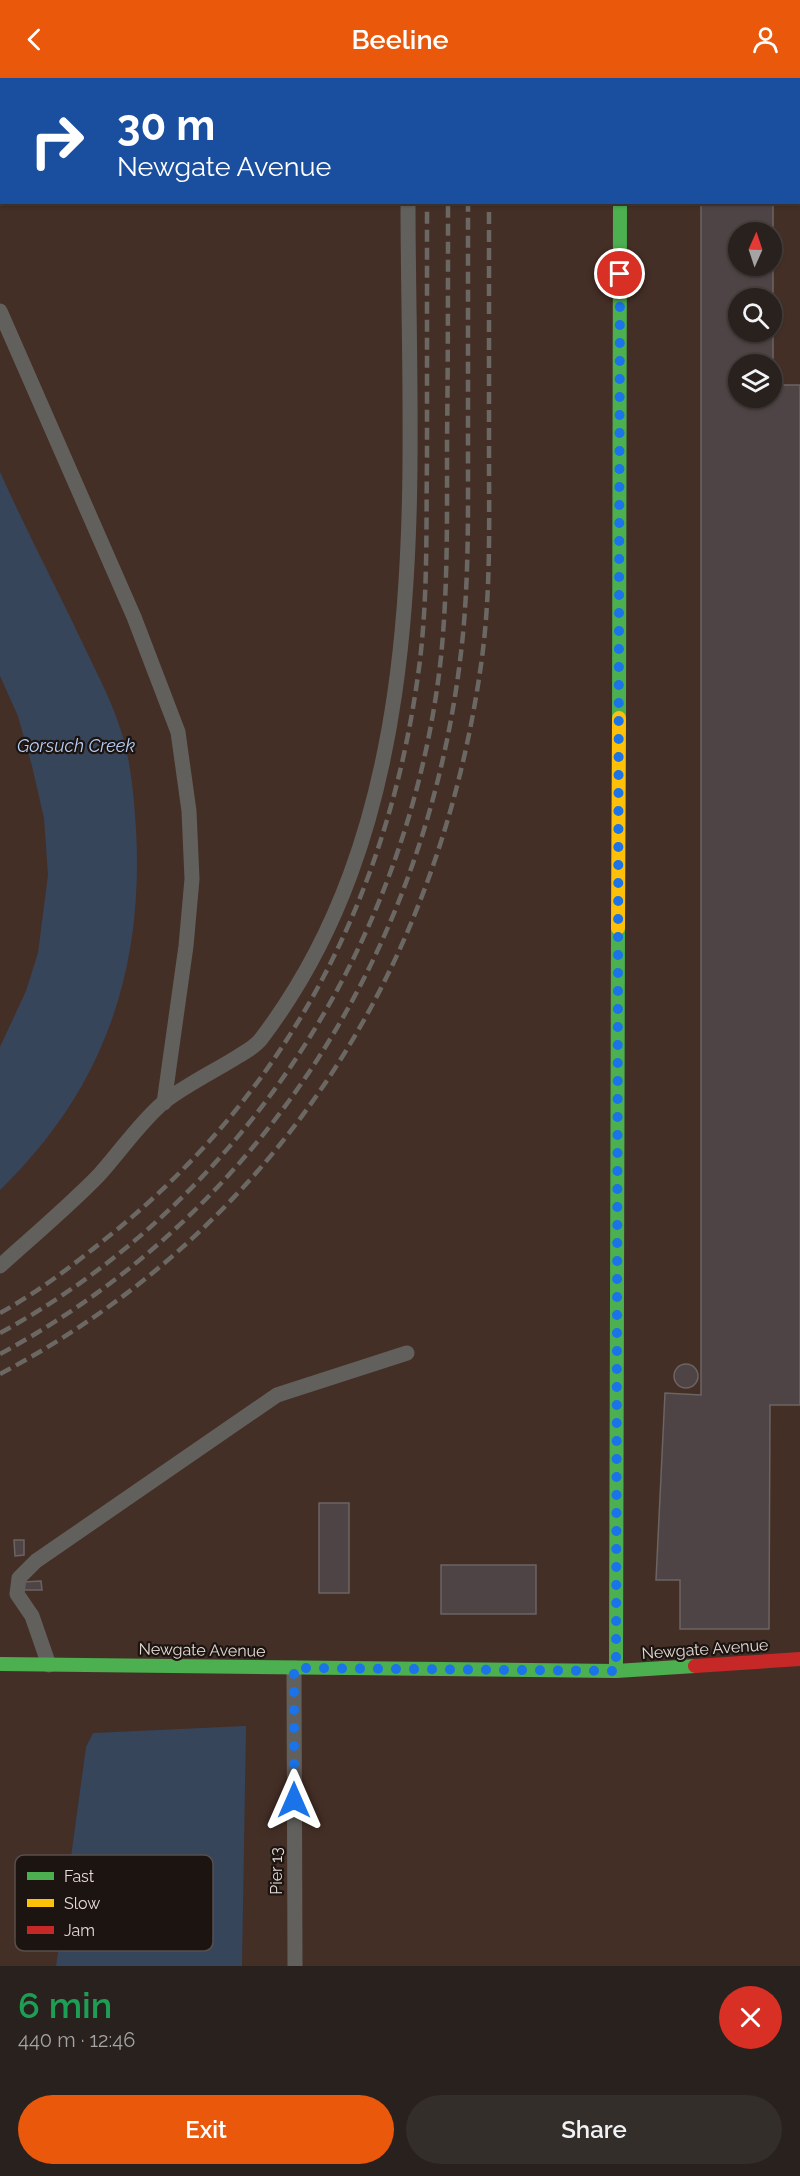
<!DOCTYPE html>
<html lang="en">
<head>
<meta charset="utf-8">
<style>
	:root { --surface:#28211e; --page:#342e2b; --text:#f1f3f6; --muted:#a5a3a4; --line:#443e3c; --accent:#ea580c }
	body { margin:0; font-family:Raleway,sans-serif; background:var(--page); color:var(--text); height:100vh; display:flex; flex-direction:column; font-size:22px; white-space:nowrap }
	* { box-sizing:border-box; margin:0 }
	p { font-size:20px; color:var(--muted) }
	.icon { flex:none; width:33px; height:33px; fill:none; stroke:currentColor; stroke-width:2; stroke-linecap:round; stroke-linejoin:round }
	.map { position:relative; height:1888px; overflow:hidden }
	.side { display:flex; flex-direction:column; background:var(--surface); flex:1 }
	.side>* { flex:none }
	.banner { position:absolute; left:0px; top:0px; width:801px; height:126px; box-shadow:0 2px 4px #0004,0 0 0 2px var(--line); background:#1a4fa0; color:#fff; overflow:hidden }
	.needle { width:39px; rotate:3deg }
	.controls { position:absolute; left:728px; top:144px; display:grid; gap:12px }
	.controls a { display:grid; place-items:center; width:54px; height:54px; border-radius:50%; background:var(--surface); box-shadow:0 2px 4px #0004,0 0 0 2px var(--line); font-size:30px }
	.pin { position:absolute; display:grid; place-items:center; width:51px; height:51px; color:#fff; margin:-26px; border:3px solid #fff; border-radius:50%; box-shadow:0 2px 6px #0007 }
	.me { position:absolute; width:66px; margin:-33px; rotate:0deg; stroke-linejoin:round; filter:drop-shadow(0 0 4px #0008) }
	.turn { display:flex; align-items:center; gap:21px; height:126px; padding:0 18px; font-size:27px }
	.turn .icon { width:78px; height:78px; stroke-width:2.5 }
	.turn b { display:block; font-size:42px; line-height:51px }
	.round { display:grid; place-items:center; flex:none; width:63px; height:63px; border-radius:32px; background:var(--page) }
	.summary { display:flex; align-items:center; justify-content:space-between; height:102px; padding:0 18px }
	h1 { font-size:36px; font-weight:600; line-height:45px; color:#1e9e55 }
	.primary-button { display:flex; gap:12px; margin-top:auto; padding:12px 18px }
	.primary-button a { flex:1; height:69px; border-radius:36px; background:var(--accent); color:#fff; font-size:24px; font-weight:600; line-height:69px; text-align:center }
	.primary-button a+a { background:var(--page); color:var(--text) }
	header { display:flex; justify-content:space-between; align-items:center; height:78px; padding:0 18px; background:var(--accent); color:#fff; font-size:27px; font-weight:600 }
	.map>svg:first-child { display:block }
	.built { fill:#442f26; fill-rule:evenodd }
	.water { fill:#37455b }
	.building { fill:#4f4445; stroke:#6b6463; stroke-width:1.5; fill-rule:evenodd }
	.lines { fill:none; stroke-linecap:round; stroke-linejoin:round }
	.lane { stroke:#62605c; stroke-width:15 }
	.street { stroke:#62605c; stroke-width:28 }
	.fast { stroke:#4caf50; stroke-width:14 }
	.slow { stroke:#ffc107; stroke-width:14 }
	.jam { stroke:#c62828; stroke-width:14 }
	.rail { stroke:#6b6864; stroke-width:4.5; stroke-dasharray:12 6; stroke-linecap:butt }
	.route { stroke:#1a73e8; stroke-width:10; stroke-dasharray:0 18 }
	.labels { text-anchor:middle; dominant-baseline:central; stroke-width:4.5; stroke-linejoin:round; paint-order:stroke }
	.street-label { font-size:16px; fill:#e5dad5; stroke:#1c1411 }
	.water-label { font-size:18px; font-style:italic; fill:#b6cff6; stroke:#1c1411 }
	.key { fill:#1c1411; stroke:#584f4c; stroke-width:1.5 }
	.key-label { font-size:16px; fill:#e5dad5 }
</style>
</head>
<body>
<header><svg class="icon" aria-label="back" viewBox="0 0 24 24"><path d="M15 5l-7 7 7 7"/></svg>Beeline<svg class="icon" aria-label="person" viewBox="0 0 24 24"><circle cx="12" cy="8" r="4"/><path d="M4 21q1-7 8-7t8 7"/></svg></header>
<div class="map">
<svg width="800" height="1888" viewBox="0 0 800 1888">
	<rect width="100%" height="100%" fill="#352c28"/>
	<!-- built -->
	<path class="built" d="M0,0H800V1888H242L245,1649L93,1655L86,1669L56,1888H0ZM2,2H800V124H2ZM738,154H771V188H738ZM738,220H771V254H738ZM738,286H771V320H738Z"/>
	<!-- water -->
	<path class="water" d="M0,394C26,452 56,509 83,566C96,594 112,623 121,653C131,683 134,720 136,751C144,894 103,1012 0,1112V969L26,913L38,875L48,797L44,740L32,688L18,638L0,598Z
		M246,1648L242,1888H56L86,1669L93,1655Z"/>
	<!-- building -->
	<path class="building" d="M701,0H774V2H701Z
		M701,124H773V307H800V1327H770L769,1551H680V1502H656L665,1315L701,1317ZM738,154H771V188H738ZM738,220H771V254H738ZM738,286H771V320H738Z
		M674 1298a12 12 0 1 1 24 0a12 12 0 1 1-24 0Z
		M319,1425H349V1515H319Z
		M14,1462H24V1477L15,1478Z
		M441,1487H536V1536H441Z
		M41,1503L42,1512H24L23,1504Z"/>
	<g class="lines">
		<!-- lane -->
		<path class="lane" d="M408,0V2
			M0,233L134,539L178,654L189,733L192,801L186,868L164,1025
			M0,1188C33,1158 68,1129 99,1097C120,1074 140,1044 164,1024C186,1007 213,994 237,979C245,974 255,969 261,961C440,726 408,402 408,124
			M49,1587L32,1538L17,1516L19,1500L36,1483L277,1317L407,1275
			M294,1590L295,1888"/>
		<!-- street -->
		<path class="street" d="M620,2V0"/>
		<!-- fast -->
		<path class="fast" d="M619,640L620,124
			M0,1586L616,1593L695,1588
			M616,1593L618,850"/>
		<!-- slow -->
		<path class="slow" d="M618,850L619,640"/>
		<!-- jam -->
		<path class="jam" d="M695,1588L800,1581"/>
		<!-- rail -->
		<path class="rail" d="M489,0V2
			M428,2V0
			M448,2V0
			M468,2V0
			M0,1235C42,1212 81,1181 119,1150C295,1004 392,808 420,582C428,514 426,446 427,379C427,294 427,209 427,124
			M0,1255C248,1120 411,858 441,579C448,508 447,437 447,365C448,285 448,205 448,124
			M0,1276C261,1135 424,875 460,583C469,513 468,442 468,371C468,289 468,207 468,124
			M0,1296C276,1150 438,892 481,587C491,517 489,447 489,376C489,292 489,208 489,124"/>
	</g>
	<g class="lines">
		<!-- route -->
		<path class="route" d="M294,1722V1590L616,1593L620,196"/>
	</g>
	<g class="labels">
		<!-- street labels -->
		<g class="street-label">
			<text transform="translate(705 1571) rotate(-4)">Newgate Avenue</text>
			<text transform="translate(202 1572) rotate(1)">Newgate Avenue</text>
			<text transform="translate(276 1793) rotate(-90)">Pier 13</text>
		</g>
		<!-- water labels -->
		<g class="water-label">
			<text x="76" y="667">Gorsuch Creek</text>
		</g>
	</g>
	<!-- legend -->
	<rect x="15" y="1777" width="198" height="96" rx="9" class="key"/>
	<rect x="27" y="1794" width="27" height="8" fill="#4caf50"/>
	<rect x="27" y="1821" width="27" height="8" fill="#ffc107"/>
	<rect x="27" y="1848" width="27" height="8" fill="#c62828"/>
	<g class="key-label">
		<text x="64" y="1804">Fast</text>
		<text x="64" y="1831">Slow</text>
		<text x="64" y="1858">Jam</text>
	</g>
</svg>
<div class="controls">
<a><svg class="needle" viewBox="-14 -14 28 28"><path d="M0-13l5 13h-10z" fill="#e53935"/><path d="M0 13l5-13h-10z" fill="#a5a3a4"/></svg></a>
<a><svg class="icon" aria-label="search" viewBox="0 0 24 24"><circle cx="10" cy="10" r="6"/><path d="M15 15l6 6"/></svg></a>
<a><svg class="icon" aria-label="layers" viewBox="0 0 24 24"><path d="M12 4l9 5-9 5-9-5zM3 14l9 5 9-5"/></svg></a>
</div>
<div class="pin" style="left:620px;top:196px;background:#d93025"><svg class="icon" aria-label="arrive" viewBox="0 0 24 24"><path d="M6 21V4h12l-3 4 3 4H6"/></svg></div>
<svg class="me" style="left:294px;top:1722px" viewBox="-20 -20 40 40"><path d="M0-17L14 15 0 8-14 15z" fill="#1a73e8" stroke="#fff" stroke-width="4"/></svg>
<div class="banner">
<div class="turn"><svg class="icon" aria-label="right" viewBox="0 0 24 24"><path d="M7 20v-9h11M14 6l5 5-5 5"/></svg><div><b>30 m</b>Newgate Avenue</div></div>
</div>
</div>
<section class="side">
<div class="summary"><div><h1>6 min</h1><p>440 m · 12:46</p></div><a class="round" style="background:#d93025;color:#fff"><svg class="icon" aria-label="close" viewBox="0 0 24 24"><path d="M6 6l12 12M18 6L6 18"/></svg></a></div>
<div class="primary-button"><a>Exit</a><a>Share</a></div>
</section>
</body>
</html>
